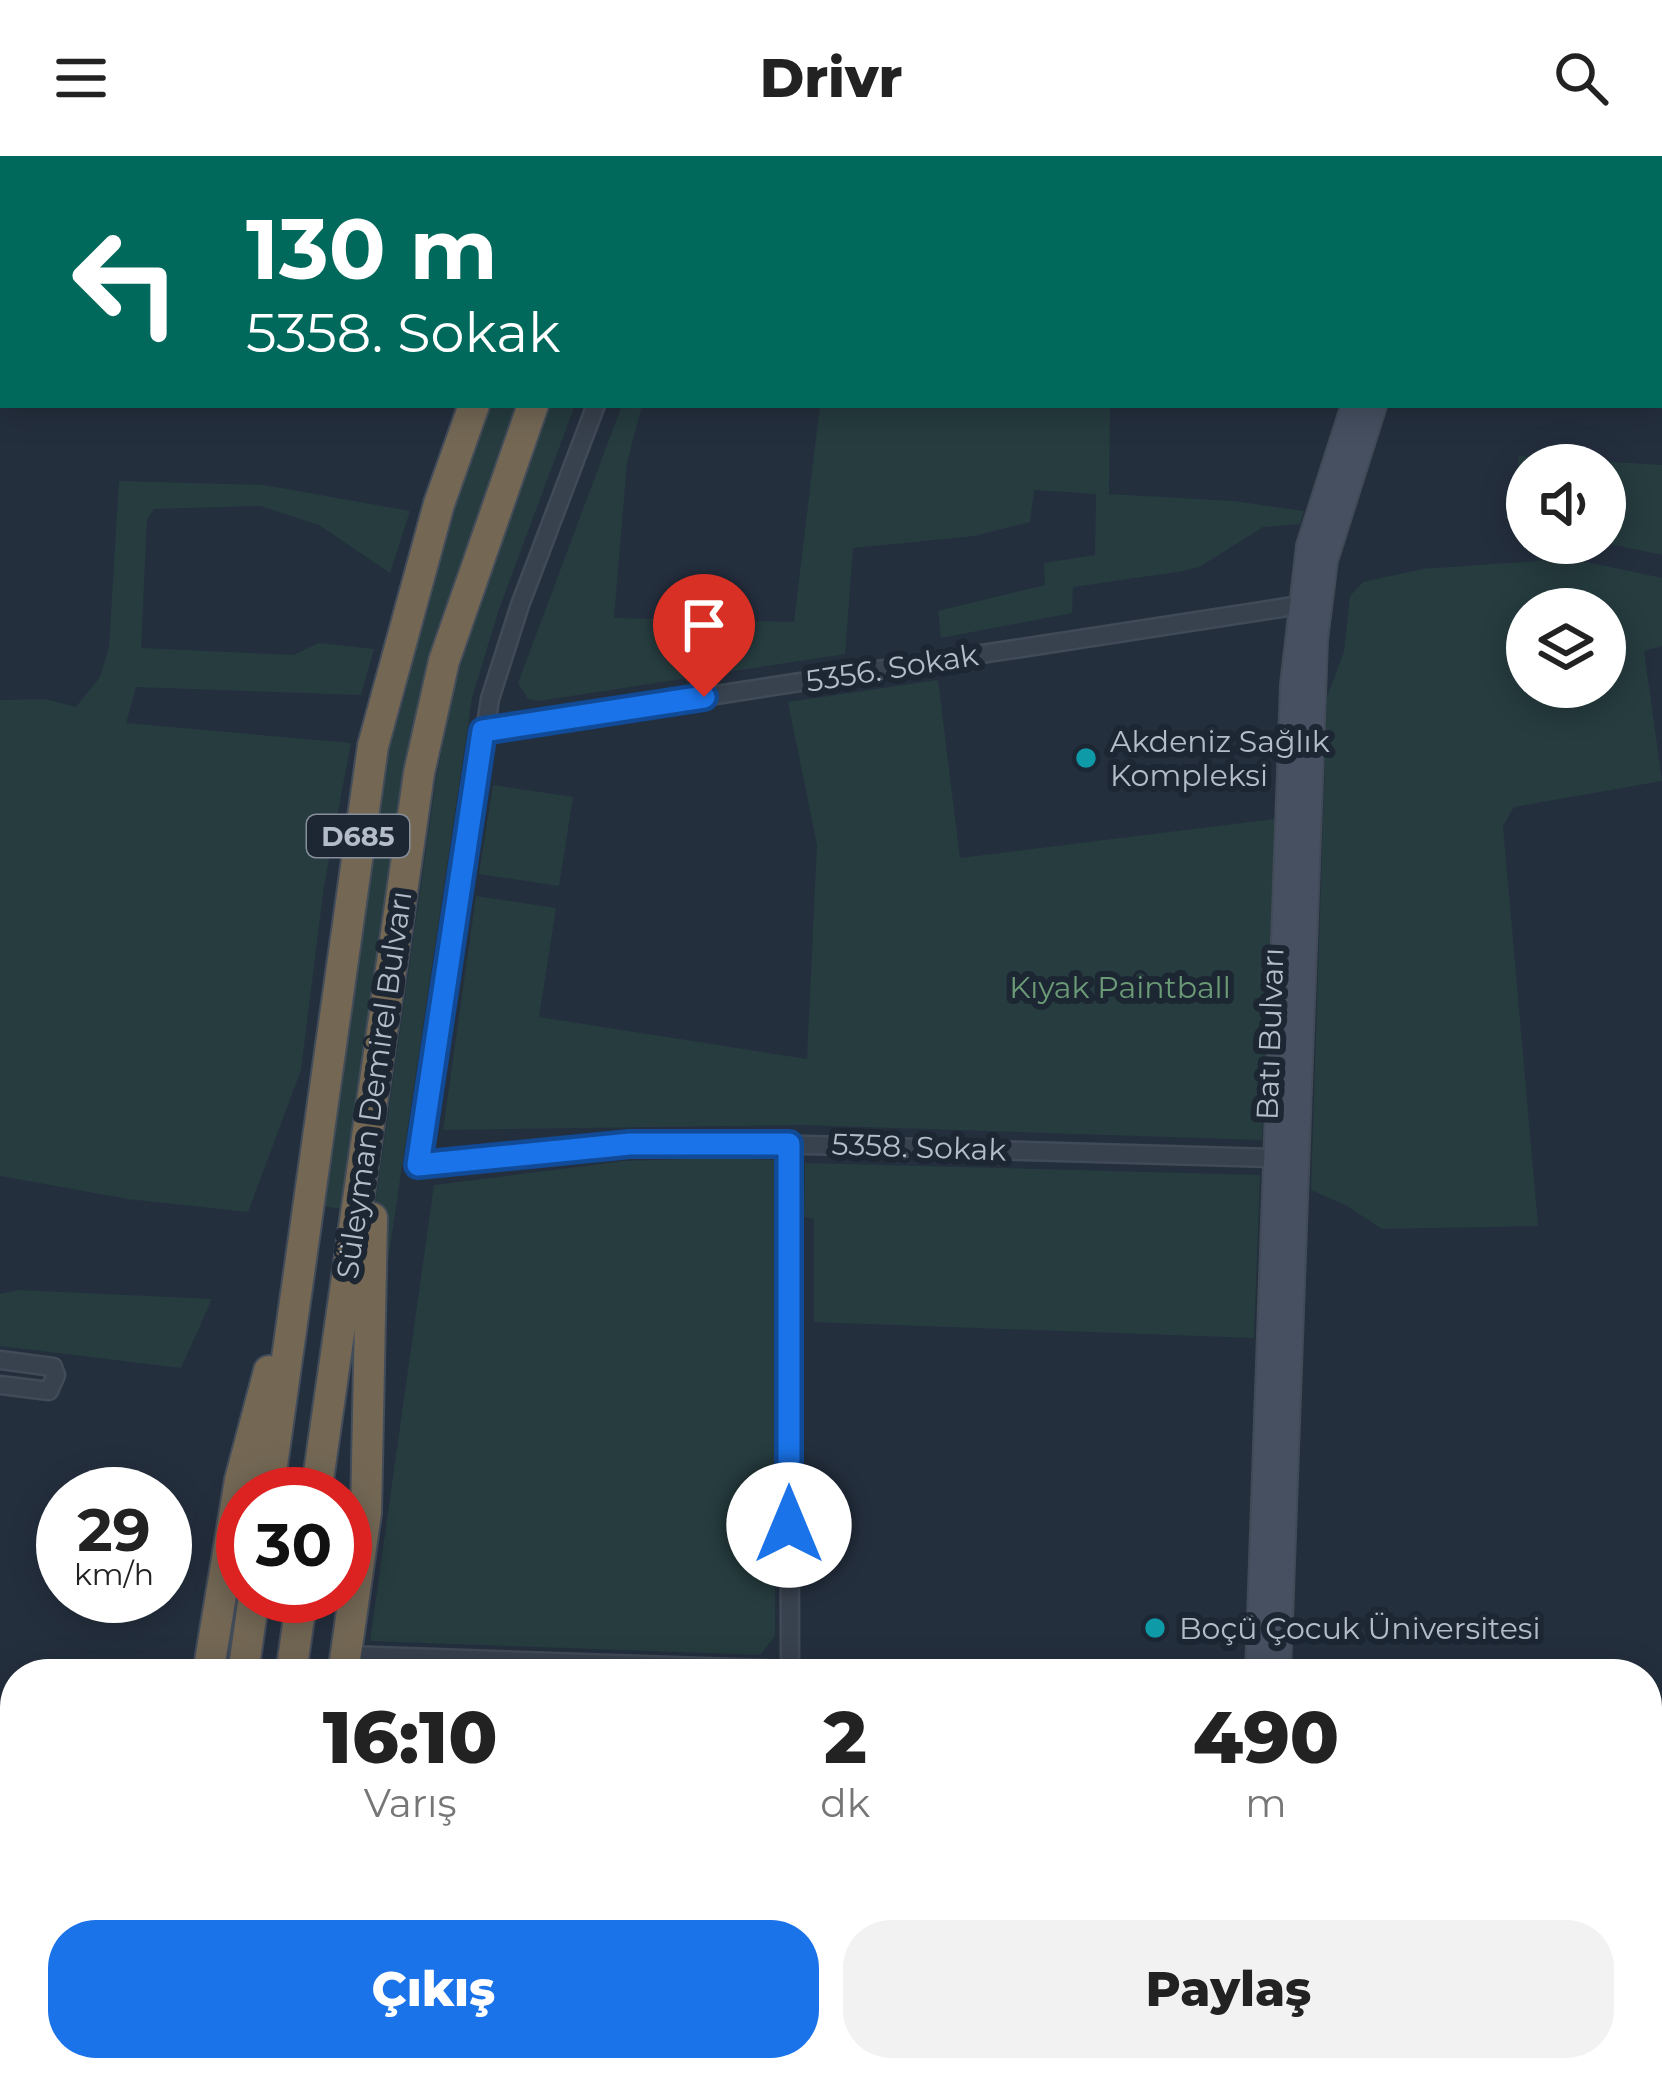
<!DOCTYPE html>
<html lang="tr">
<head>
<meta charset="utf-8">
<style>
	:root { --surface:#fff; --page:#f2f2f2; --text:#222; --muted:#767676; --accent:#1a73e8 }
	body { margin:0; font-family:Montserrat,sans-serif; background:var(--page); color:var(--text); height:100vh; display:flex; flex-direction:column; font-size:45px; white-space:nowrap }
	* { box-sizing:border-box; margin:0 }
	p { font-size:39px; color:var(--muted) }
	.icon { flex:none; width:66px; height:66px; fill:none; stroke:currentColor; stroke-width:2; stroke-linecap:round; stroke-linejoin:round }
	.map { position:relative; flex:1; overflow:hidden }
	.details { position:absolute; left:0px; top:1503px; width:1662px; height:423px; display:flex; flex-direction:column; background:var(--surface); border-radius:48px 48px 0 0; box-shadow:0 6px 30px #0003 }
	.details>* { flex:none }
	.banner { position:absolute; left:0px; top:0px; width:1662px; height:252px; box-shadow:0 6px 30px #0003; background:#00695c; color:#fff; overflow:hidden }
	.buttons { position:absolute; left:1506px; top:288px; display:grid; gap:24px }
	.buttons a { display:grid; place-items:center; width:120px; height:120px; border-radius:50%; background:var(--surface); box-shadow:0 6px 30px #0003; font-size:60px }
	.speed { position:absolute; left:36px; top:1311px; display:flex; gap:24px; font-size:60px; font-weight:700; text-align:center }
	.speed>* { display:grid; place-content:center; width:156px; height:156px; border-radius:50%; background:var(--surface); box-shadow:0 6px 30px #0003; line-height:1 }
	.speed small { font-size:30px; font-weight:400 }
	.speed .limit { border:18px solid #d22; background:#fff; color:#111 }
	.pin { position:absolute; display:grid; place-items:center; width:102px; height:102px; color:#fff; margin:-123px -51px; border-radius:50% 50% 50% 0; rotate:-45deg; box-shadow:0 0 12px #0007 }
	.pin .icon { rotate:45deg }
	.me { position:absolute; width:132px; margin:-66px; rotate:0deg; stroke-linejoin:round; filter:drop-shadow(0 0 9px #0008) }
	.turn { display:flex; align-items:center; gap:42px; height:252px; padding:0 48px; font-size:54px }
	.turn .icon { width:156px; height:156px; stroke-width:2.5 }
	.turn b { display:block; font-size:84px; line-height:102px }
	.eta { display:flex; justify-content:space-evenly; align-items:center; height:204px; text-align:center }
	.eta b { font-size:72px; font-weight:800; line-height:84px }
	.button { display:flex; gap:24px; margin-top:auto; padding:24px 48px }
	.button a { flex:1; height:138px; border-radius:48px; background:var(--accent); color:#fff; font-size:48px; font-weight:800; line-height:138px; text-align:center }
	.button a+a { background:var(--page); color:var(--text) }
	header { display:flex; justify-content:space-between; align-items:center; height:156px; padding:0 48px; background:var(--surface); font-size:54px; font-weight:800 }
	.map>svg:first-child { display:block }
	.green { fill:#263c3f; fill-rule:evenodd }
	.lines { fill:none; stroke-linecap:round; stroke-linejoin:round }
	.street-casing { stroke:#414a57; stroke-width:21 }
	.secondary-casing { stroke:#414a57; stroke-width:28 }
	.highway-casing { stroke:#434c59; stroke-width:34 }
	.street { stroke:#38414e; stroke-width:16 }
	.secondary { stroke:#465061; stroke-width:24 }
	.highway { stroke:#746855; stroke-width:30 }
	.route-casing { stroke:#114b97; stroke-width:30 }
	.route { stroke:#1a73e8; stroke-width:21 }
	.culture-dot { fill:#0f9aa8; stroke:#1d2633; stroke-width:4.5 }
	.labels { text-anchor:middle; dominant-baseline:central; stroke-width:12; stroke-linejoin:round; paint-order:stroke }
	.shield { fill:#1d2633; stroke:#878f9c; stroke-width:3 }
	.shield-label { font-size:27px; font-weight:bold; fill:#b4bcc9 }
	.street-label { font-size:30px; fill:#b4bcc9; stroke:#1d2633 }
	.poi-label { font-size:30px; fill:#b4bcc9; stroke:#1d2633; text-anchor:start }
	.park-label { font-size:30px; fill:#6b9a76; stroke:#1d2633 }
</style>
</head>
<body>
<header><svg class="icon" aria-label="menu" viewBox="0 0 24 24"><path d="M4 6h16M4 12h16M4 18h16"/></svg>Drivr<svg class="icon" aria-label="search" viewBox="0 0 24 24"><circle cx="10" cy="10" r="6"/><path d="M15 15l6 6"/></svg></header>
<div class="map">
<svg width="1662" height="1925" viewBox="0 0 1662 1925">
	<rect width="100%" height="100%" fill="#242f3e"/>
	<!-- green -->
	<path class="green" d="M487,249H519L466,398L343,1053L322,1050L389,572L422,447Z
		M551,249H575L498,456L472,542L369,1231L371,1077L436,623L452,539L472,469Z
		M622,249H642L627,307L614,462L794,466L820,249H1110L1109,338L1233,345L1304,355L1300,368L1263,371L1201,410L1184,415L1073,431L1072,457L941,482L938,455L1045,429L1044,407L1095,399L1096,338L1034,334L1030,366L975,380L853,392L845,498L539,545L528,543L518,527Z
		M1518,300L1662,309V399L1605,387V309H1527V385H1522Z
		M119,325L264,329L410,355L390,417L319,369L260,350L154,353L147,363L141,492L293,499L319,487L374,493L361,539L136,531L126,567L351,587L324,730L301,914L248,1056L128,1043L0,1020V544L45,543L76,551L100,521L109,491Z
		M1552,404L1587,406L1662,422V490L1644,495L1662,625L1514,651L1503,670L1538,1070L1382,1073L1347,1050L1311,1034L1327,541L1344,496L1350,440L1363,426L1423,413ZM1527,453H1605V531H1527Z
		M938,524L960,702L1275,663L1262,984L804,969L443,974L476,740L556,752L539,861L807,903L817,689L788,546Z
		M493,629L573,641L559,730L479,718Z
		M719,1002L775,1004V1480L760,1499L370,1485L434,1029L624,1005Z
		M805,1007L1260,1019L1254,1182L814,1166V1063L804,1061Z
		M19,1134L212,1143L181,1212L0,1190V1138Z
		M326,1911H521L519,1925H324Z
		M1280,1911H1384V1919L1373,1925H1280Z"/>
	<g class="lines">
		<defs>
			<path id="street" d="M686,3L687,0
				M596,249L520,449L490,543L418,1009L561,992L697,986L1276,1002
				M483,575L1300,449
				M789,988L790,1518
				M0,1204L53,1211L56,1219L49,1235L0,1229
				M346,1499L790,1514"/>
			<path id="secondary" d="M1436,3L1437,0
				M1455,3L1456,0
				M1258,1518L1293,529L1309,390L1354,249
				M1278,1518L1315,483L1325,404L1374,249
				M1244,1925V1911
				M1264,1925V1911"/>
			<path id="highway" d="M565,3L566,0
				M623,3L624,0
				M268,1338L373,590L439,348L474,249
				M316,1338L419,617L444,505L533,249
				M208,1518L240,1324L269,1215
				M243,1518L254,1440
				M291,1518L302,1440
				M343,1518L366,1357L372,1062
				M150,1925L152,1911
				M190,1925L192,1911
				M234,1925L236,1911
				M284,1925L286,1911"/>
		</defs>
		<!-- street casing -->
		<use href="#street" class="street-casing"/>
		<!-- secondary casing -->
		<use href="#secondary" class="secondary-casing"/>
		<!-- highway casing -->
		<use href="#highway" class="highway-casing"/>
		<!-- street -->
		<use href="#street" class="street"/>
		<!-- secondary -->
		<use href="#secondary" class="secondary"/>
		<!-- highway -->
		<use href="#highway" class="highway"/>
	</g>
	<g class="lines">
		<defs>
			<path id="route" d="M704,541L483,575L418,1009L630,988H789V1369"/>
		</defs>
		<!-- route casing -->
		<use href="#route" class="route-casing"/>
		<!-- route -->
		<use href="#route" class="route"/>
	</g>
	<!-- markers -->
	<g class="culture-dot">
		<circle cx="1086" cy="602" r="12"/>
		<circle cx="1155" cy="1472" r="12"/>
	</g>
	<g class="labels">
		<!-- shield labels -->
		<rect class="shield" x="307" y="659" width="102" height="42" rx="9"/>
		<g class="shield-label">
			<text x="358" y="680">D685</text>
		</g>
		<!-- street labels -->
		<g class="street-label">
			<text transform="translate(892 512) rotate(-9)">5356. Sokak</text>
			<text transform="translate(1270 878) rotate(-88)">Batı Bulvarı</text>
			<text transform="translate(374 929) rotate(-82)">Süleyman Demirel Bulvarı</text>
			<text transform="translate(919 991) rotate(2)">5358. Sokak</text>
		</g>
		<!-- poi labels -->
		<g class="poi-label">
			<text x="1110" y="585">Akdeniz Sağlık<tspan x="1110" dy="34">Kompleksi</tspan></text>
			<text x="1179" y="1472">Boçü Çocuk Üniversitesi</text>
		</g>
		<!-- park labels -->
		<g class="park-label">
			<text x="1120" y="831">Kıyak Paintball</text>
		</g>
	</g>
</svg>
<div class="buttons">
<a><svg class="icon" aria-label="sound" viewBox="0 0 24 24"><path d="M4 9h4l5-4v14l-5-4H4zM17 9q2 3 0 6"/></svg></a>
<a><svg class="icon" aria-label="layers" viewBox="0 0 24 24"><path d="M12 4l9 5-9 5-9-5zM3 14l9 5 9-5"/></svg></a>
</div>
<div class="speed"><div>29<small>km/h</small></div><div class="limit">30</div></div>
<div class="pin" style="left:704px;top:541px;background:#d93025"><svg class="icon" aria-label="arrive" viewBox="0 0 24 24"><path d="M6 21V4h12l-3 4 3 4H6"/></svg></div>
<svg class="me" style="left:789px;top:1369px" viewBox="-20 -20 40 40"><circle r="19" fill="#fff"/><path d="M0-13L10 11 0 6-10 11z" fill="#1a73e8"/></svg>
<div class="banner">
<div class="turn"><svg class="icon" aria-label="left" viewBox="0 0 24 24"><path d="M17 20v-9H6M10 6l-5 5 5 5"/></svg><div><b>130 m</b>5358. Sokak</div></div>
</div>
<section class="details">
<div class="eta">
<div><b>16:10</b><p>Varış</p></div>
<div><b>2</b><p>dk</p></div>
<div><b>490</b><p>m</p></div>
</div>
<div class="button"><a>Çıkış</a><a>Paylaş</a></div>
</section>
</div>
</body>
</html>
